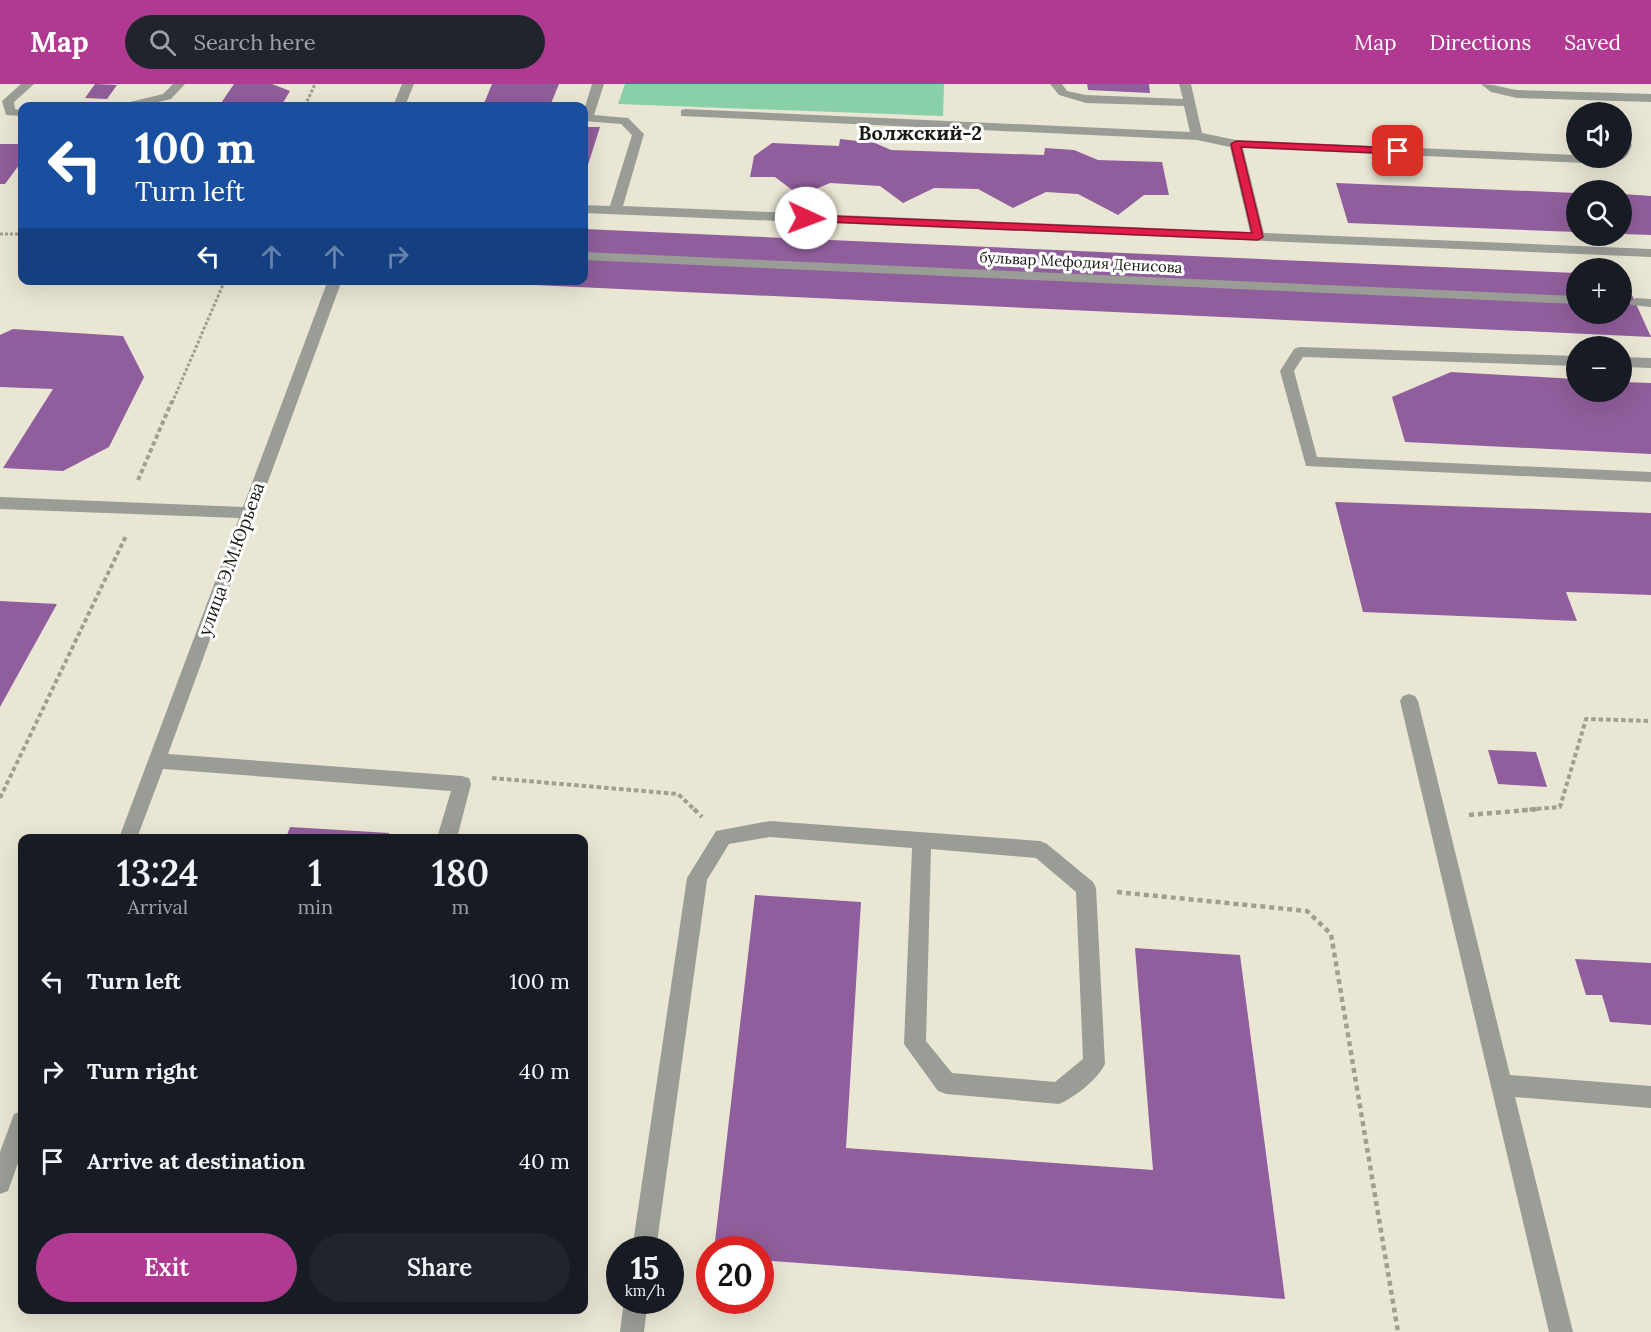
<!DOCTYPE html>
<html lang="en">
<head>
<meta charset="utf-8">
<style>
	:root { --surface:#171b24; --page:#20242c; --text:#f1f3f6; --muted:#9ea1a6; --accent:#b03a92 }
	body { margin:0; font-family:Lora,serif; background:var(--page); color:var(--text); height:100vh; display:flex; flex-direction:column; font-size:22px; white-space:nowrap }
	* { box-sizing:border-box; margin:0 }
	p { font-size:20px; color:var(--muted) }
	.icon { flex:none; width:33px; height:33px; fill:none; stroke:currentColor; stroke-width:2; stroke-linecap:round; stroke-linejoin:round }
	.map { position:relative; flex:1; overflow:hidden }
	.details { position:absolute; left:18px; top:750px; width:570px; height:480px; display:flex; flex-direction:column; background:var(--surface); border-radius:12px; box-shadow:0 6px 24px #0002 }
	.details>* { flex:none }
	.top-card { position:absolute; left:18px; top:18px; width:570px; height:183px; border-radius:12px; box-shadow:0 6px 24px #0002; background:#1a4fa0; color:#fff; overflow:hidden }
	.tools { position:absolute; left:1566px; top:18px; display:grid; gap:12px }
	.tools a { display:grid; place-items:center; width:66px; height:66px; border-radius:50%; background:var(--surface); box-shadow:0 6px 24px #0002; font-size:30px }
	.speed { position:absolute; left:606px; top:1152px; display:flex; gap:12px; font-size:30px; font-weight:700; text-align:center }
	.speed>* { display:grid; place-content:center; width:78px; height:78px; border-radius:50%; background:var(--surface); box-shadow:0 6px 24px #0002; line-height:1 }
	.speed small { font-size:15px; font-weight:400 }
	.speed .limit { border:9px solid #d22; background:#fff; color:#111 }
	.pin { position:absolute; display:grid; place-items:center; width:51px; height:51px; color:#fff; margin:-26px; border-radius:12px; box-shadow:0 3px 9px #0006 }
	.me { position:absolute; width:66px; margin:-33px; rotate:92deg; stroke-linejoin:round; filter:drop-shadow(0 0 4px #0008) }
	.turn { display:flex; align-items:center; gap:21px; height:126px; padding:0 18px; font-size:27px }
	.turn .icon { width:78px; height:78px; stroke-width:2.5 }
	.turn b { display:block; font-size:42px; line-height:51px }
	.lanes { display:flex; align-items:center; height:57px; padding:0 18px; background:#0003; justify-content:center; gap:30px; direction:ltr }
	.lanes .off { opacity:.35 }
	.eta { display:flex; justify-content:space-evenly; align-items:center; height:102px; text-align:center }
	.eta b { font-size:36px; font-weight:600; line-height:42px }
	.cta { display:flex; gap:12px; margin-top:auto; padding:12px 18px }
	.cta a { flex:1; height:69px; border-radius:36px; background:var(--accent); color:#fff; font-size:24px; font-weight:600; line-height:69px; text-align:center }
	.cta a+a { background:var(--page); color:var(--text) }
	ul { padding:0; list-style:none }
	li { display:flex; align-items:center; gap:18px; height:90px; padding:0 18px }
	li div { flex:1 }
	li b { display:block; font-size:22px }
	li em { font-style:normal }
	header { display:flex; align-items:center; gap:36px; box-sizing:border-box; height:84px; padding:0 30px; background:var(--accent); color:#fff }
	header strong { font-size:28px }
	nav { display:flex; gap:33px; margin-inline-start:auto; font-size:21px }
	.search { width:420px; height:54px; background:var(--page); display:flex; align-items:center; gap:15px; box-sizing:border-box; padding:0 21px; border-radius:33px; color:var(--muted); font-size:22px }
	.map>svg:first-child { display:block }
	.green { fill:#89d0a9 }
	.building { fill:#905e9c }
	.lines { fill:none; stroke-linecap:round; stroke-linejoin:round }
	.path-far2 { stroke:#a19e90; stroke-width:3; stroke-dasharray:3 2; stroke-linecap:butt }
	.path-far1 { stroke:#a19e90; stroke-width:4; stroke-dasharray:4.5 3; stroke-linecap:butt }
	.path { stroke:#a19e90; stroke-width:4.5; stroke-dasharray:5 4; stroke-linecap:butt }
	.minor { fill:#9a9d96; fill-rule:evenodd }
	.route { fill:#e11d48; stroke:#92132f; stroke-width:1.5 }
	.labels { text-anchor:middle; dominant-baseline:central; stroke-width:6; stroke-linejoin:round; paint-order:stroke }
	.far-street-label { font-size:15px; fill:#1a1812; stroke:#fff }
	.street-label { font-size:18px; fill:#1a1812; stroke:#fff }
	.far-district-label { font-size:20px; font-weight:bold; fill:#1a1812; stroke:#fff }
</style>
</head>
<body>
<header>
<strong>Map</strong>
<div class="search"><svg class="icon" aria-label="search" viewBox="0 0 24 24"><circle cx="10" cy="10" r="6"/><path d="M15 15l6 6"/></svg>Search here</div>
<nav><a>Map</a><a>Directions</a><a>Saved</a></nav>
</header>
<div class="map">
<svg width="1651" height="1248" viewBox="0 0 1651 1248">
	<rect width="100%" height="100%" fill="#eae6d4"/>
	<!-- green -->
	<path class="green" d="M625,0H944L943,32L618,20Z"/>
	<!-- building -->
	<path class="building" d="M95,0L117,1L107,15L85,14Z
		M234,0H272L290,7L281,22H219Z
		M492,0H559L550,22H483Z
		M1087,0H1149L1150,9L1088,6Z
		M584,43H600L587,84H584Z
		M840,55L875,59L891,66L1044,71L1045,64L1074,66L1098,76L1162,78L1169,111H1144L1118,131L1078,110L1046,108L1013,124L978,105L934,104L903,119L880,102L830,99L800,112L775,93H750L754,72L772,59L839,62Z
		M0,60H22V77L5,100H0Z
		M1336,99L1576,109V148L1348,139Z
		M1622,110L1651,112V151L1622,150Z
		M584,145L1576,189V230H1622V189L1651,253L470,198V196H584Z
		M13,245L123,252L144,293L109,363L63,387L3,384L53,305L0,303V251Z
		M1451,288L1576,295V308H1622V298L1651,299V370L1405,358L1392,313Z
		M1335,418L1651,429V511L1566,508L1577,537L1363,528Z
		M0,517L57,520L0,623Z
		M1488,666L1536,668L1547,703L1498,700Z
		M290,743L389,749L388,754H286Z
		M755,811L861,818L846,1064L1153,1086L1135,864L1240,871L1285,1215L760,1176V1166H714Z
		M1575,875L1651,879V941L1610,938L1602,911H1586Z"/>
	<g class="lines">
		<!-- path-far2 -->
		<path class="path-far2" d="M305,22L315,0
			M0,150H22
			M172,319L225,196"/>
		<!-- path-far1 -->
		<path class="path-far1" d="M138,396L172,317
			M492,694L678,710L695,726
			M0,714L126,452
			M1522,726L1560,723L1586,635L1651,637"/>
		<!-- path -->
		<path class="path" d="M694,725L702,733
			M1469,731L1539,725
			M1117,808L1307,827L1331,850L1398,1248"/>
		<!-- minor -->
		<path class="minor" d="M21,0H34L14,18L15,25L22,26V32L6,31L2,17Z
			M173,0H185L171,15L142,22H124L126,19L163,10Z
			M402,0H414L405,22H393Z
			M592,0H604L594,31L628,34L644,50L623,122L1250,148L1230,63L1197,56L681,32V26L685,25L1190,48L1184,22L1086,19L1059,11L1050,0H1062L1067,7L1086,11L1183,15L1179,0H1191L1202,49L1236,56L1576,71V74H1622V48L1626,49L1632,61C1626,77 1623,76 1607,80L1243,64L1264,149L1651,165V173L584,129V121L610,122L632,51L621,40L584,37V26Z
			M1481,0C1494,0 1504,4 1517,6L1651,10V18L1517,14L1491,8Z
			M584,168L1576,212V220L584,176Z
			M328,196H342L168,670L462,692L469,694L471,700L457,754H437L451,707L163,685L137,754H119L239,434L0,425V413L243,423Z
			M1636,214L1651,215V223L1631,221L1629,218Z
			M1299,263L1576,272V282L1303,273L1294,287L1317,373L1651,388V398L1306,382L1280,287L1294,265Z
			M1622,273L1651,274V284L1622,283Z
			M1409,610L1415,612L1418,617L1510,991L1651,1002V1024L1515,1013L1573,1248H1549L1400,617L1403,612Z
			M770,737L1040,757L1047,760L1093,798L1096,804L1105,980C1098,995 1074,1014 1059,1020L946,1010L938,1007L904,960L912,764L770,753L729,760L707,796L656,1166H632L687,794L716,747ZM931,765L1036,774L1076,808L1083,975L1055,998L952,989L926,957Z
			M22,1027V1068L8,1107L0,1110V1068L14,1030Z
			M624,1216H648L644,1248H620Z"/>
	</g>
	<!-- route -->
	<path class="route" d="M1236,57L1398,64L1403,67L1398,70L1241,63L1263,153L1258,156L806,137L801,134L806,131L1252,149L1231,60Z"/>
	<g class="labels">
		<!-- far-street labels -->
		<g class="far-street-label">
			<text transform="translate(1081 178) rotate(3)">бульвар Мефодия Денисова</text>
		</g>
		<!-- street labels -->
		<g class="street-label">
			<text transform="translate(231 475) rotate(-70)">улица Э.М.Юрьева</text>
		</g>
		<!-- far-district labels -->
		<g class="far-district-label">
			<text x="920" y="48">Волжский-2</text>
		</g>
	</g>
</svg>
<div class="tools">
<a><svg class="icon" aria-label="sound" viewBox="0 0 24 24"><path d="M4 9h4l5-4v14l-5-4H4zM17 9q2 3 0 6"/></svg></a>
<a><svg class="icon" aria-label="search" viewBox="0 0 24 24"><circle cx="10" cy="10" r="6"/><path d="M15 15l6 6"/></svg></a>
<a>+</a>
<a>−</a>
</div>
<div class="speed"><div>15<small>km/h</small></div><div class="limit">20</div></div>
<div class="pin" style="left:1398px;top:67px;background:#d93025"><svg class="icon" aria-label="arrive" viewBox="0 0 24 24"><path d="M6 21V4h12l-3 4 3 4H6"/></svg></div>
<svg class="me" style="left:806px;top:134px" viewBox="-20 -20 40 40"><circle r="19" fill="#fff"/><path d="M0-13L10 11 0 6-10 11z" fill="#e11d48"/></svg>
<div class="top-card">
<div class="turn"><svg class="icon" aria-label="left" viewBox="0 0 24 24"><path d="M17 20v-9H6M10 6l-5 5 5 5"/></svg><div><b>100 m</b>Turn left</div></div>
<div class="lanes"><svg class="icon" aria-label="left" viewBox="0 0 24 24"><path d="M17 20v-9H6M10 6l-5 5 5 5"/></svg><svg class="icon off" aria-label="ahead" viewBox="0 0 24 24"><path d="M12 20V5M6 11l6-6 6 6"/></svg><svg class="icon off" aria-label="ahead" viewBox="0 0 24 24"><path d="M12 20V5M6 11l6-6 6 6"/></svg><svg class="icon off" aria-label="right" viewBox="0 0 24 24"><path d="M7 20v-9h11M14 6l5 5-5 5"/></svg></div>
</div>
<section class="details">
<div class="eta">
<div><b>13:24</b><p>Arrival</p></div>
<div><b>1</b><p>min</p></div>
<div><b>180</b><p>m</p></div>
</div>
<ul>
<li><svg class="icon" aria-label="left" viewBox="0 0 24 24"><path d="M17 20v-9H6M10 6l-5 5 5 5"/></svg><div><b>Turn left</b></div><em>100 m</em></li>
<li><svg class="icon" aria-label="right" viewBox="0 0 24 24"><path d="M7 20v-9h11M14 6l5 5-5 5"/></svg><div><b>Turn right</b></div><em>40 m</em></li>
<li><svg class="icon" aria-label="arrive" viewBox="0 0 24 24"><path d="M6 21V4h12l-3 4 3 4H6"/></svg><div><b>Arrive at destination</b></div><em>40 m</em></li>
</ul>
<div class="cta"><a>Exit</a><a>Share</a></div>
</section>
</div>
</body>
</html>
